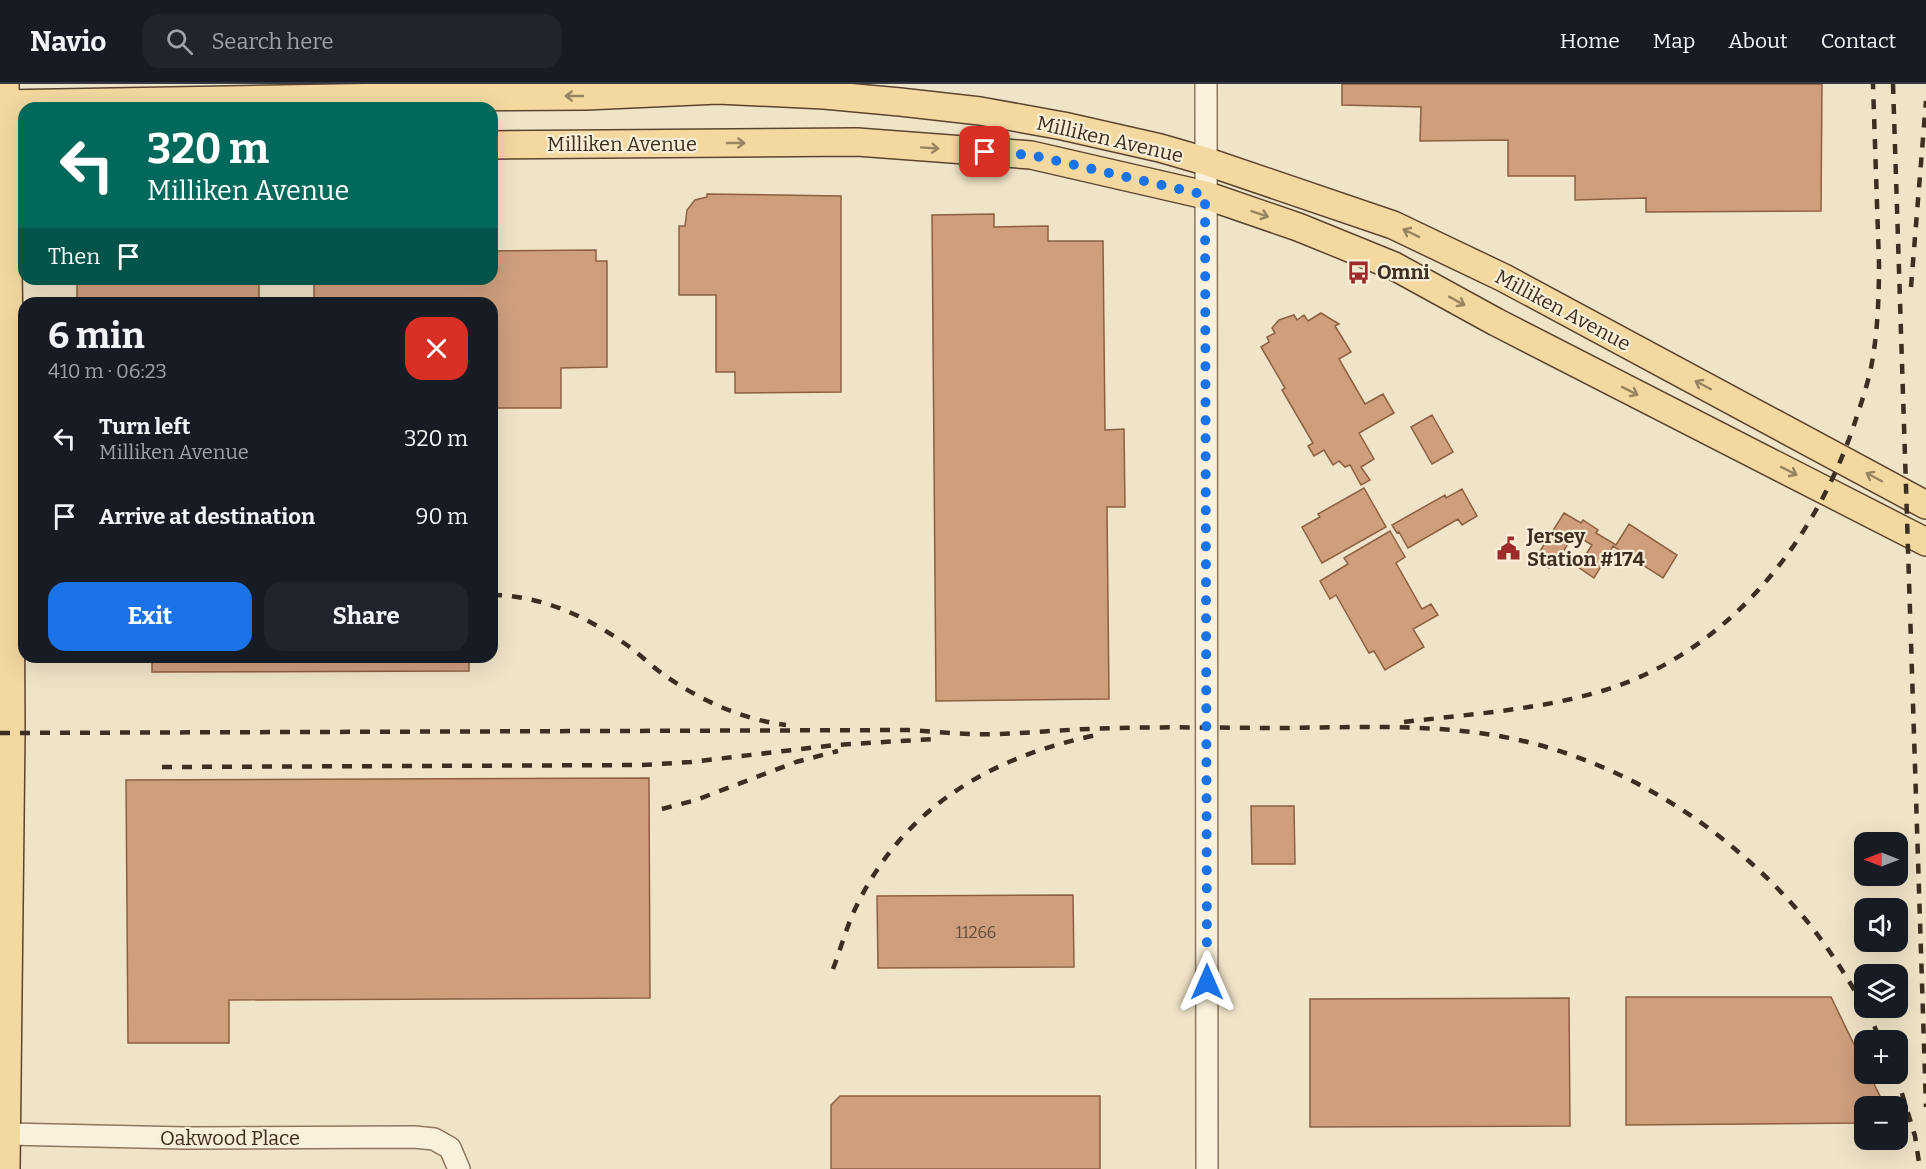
<!DOCTYPE html>
<html lang="en">
<head>
<meta charset="utf-8">
<style>
	:root { --surface:#171b24; --page:#20242c; --text:#f1f3f6; --muted:#9ea1a6; --line:#363941; --accent:#1a73e8 }
	body { margin:0; font-family:Bitter,serif; background:var(--page); color:var(--text); height:100vh; display:flex; flex-direction:column; font-size:22px; white-space:nowrap }
	* { box-sizing:border-box; margin:0 }
	p { font-size:20px; color:var(--muted) }
	.icon { flex:none; width:33px; height:33px; fill:none; stroke:currentColor; stroke-width:2; stroke-linecap:round; stroke-linejoin:round }
	.map { position:relative; flex:1; overflow:hidden }
	.panel { position:absolute; left:18px; top:213px; width:480px; height:366px; display:flex; flex-direction:column; background:var(--surface); border-radius:18px; box-shadow:0 6px 24px #0002 }
	.panel>* { flex:none }
	.hud { position:absolute; left:18px; top:18px; width:480px; height:183px; border-radius:18px; box-shadow:0 6px 24px #0002; background:#00695c; color:#fff; overflow:hidden }
	.needle { width:39px; rotate:270deg }
	.tools { position:absolute; left:1854px; top:748px; display:grid; gap:12px }
	.tools a { display:grid; place-items:center; width:54px; height:54px; border-radius:12px; background:var(--surface); box-shadow:0 6px 24px #0002; font-size:30px }
	.pin { position:absolute; display:grid; place-items:center; width:51px; height:51px; color:#fff; margin:-26px; border-radius:12px; box-shadow:0 3px 9px #0006 }
	.me { position:absolute; width:66px; margin:-33px; rotate:0deg; stroke-linejoin:round; filter:drop-shadow(0 0 4px #0008) }
	.turn { display:flex; align-items:center; gap:21px; height:126px; padding:0 30px; font-size:27px }
	.turn .icon { width:78px; height:78px; stroke-width:2.5 }
	.turn b { display:block; font-size:42px; line-height:51px }
	.then { display:flex; align-items:center; height:57px; padding:0 30px; background:#0003; gap:12px; font-size:22px }
	.round { display:grid; place-items:center; flex:none; width:63px; height:63px; border-radius:18px; background:var(--page) }
	.headline { display:flex; align-items:center; justify-content:space-between; height:102px; padding:0 30px }
	h1 { font-size:36px; font-weight:700; line-height:45px }
	.action { display:flex; gap:12px; margin-top:auto; padding:12px 30px }
	.action a { flex:1; height:69px; border-radius:18px; background:var(--accent); color:#fff; font-size:24px; font-weight:700; line-height:69px; text-align:center }
	.action a+a { background:var(--page); color:var(--text) }
	ul { padding:0; list-style:none }
	li { display:flex; align-items:center; gap:18px; height:78px; padding:0 30px }
	li div { flex:1 }
	li b { display:block; font-size:22px }
	li em { font-style:normal }
	header { display:flex; align-items:center; gap:36px; box-sizing:border-box; height:84px; padding:0 30px; background:var(--surface); border-bottom:2px solid var(--line) }
	header strong { font-size:28px }
	nav { display:flex; gap:33px; margin-inline-start:auto; font-size:21px }
	.search { width:420px; height:54px; background:var(--page); display:flex; align-items:center; gap:15px; box-sizing:border-box; padding:0 21px; border-radius:18px; color:var(--muted); font-size:22px }
	.map>svg:first-child { display:block }
	.building { fill:#cf9f7d; stroke:#8d5f41; stroke-width:1.5 }
	.lines { fill:none; stroke-linecap:round; stroke-linejoin:round }
	.minor-casing { stroke:#8d765c; stroke-width:24 }
	.major-casing { stroke:#5b4430; stroke-width:30 }
	.minor { stroke:#faf1dc; stroke-width:21 }
	.major { stroke:#f3d9a0; stroke-width:27 }
	.rail { stroke:#3d2e20; stroke-width:4.5; stroke-dasharray:10 10; stroke-linecap:butt }
	.oneway { stroke:#988460 }
	.route { stroke:#1a73e8; stroke-width:10; stroke-dasharray:0 18 }
	.labels { text-anchor:middle; dominant-baseline:central; stroke-width:4.5; stroke-linejoin:round; paint-order:stroke }
	.number-label { font-size:16px; fill:#624a37 }
	.street-label { font-size:20px; fill:#3d2e20; stroke:#f7eed8 }
	.poi-label { font-size:20px; font-weight:bold; fill:#3d2e20; stroke:#f7eed8; text-anchor:start }
</style>
</head>
<body>
<header>
<strong>Navio</strong>
<div class="search"><svg class="icon" aria-label="search" viewBox="0 0 24 24"><circle cx="10" cy="10" r="6"/><path d="M15 15l6 6"/></svg>Search here</div>
<nav><a>Home</a><a>Map</a><a>About</a><a>Contact</a></nav>
</header>
<div class="map">
<svg width="1926" height="1085" viewBox="0 0 1926 1085">
	<rect width="100%" height="100%" fill="#f0e4c8"/>
	<!-- building -->
	<path class="building" d="M1342,0H1822L1821,127L1646,128V114L1575,116V92H1508V56L1420,57L1421,23L1342,21Z
		M707,110L841,112V308L735,309V288H716V211H679V142H685L687,126L695,116L707,113Z
		M994,130V143L1048,142V157H1103L1105,346L1124,345L1125,423H1107L1109,615L936,617L932,131Z
		M596,166V177H607V283L561,284V324H492V219H314V195H492V167Z
		M77,195H259V219H77Z
		M1321,229L1339,240L1335,242L1351,268L1339,275L1365,320L1383,310L1394,329L1359,349L1374,375L1361,383L1370,396L1361,401L1350,381L1345,383L1339,377L1333,381L1324,366L1314,372L1308,362L1313,359L1282,306L1285,304L1261,263L1269,258L1267,253L1275,249L1272,244L1279,236L1294,231L1297,236L1304,231L1308,237Z
		M1432,331L1453,368L1432,380L1411,343Z
		M1364,404L1386,443L1322,479L1302,443L1320,433L1318,430Z
		M1462,405L1477,432L1462,441L1458,435L1408,464L1399,448L1397,449L1392,441L1445,411L1446,414Z
		M1564,429L1581,439L1583,436L1598,446L1596,449L1616,461L1629,440L1677,471L1663,494L1613,462L1594,494L1578,483L1592,461L1574,450L1555,481L1552,479L1549,484L1535,475Z
		M1390,447L1405,473L1396,479L1422,525L1431,520L1438,531L1413,545L1424,563L1385,586L1374,567L1369,569L1336,511L1330,515L1320,497L1348,480L1344,474Z
		M152,573H469V587L152,588Z
		M649,694L650,914L229,916V959H128L126,696Z
		M1251,722H1294L1295,780H1252Z
		M1073,811L1074,883L878,884L877,812Z
		M1626,913H1831L1864,981V990H1869L1880,1012V1023H1864V1039L1626,1041Z
		M1569,914L1570,1042L1310,1043V915Z
		M840,1012H1100V1085H831V1021Z"/>
	<g class="lines">
		<defs>
			<path id="minor" d="M1206,0L1207,1085
				M7,1050L185,1054L414,1053L434,1055L450,1064L459,1085"/>
			<path id="major" d="M5,0L9,249L11,649L6,1085
				M0,20L394,13L586,12L718,6L824,11L900,18L980,27L1063,42L1160,64L1205,77L1393,141L1504,194L1926,421
				M492,61L857,58L1031,71L1205,111L1298,143L1394,182L1496,238L1926,458"/>
		</defs>
		<!-- minor casing -->
		<use href="#minor" class="minor-casing"/>
		<!-- major casing -->
		<use href="#major" class="major-casing"/>
		<!-- minor -->
		<use href="#minor" class="minor"/>
		<!-- major -->
		<use href="#major" class="major"/>
		<!-- rail -->
		<path class="rail" d="M1893,0L1926,1023
			M1911,203L1926,17
			M492,511C539,511 586,532 624,559C639,569 652,583 667,593C702,617 744,636 786,641
			M1404,638C1470,630 1538,626 1602,607C1726,570 1814,460 1854,341C1862,317 1871,291 1874,266C1878,238 1879,209 1879,180L1873,0
			M0,649L908,646C938,648 968,651 999,650C1029,649 1059,646 1089,645C1155,642 1221,644 1286,644C1357,643 1429,640 1499,652C1617,673 1723,740 1801,830C1825,858 1845,890 1864,922
			M162,683L642,681L691,678L835,661L934,655
			M662,725L696,716L796,678L838,667
			M833,885C841,864 847,841 857,821C905,722 993,672 1097,651
			M1866,924L1881,957
			M1896,990L1915,1052L1920,1085"/>
	</g>
	<!-- one-way arrows -->
	<defs><path id="oneway-shaft" d="M-6 0H5M1.5-3L5.5 0L1.5 3" fill="none" stroke-width="1.6" stroke-linecap="round" stroke-linejoin="round" transform="scale(1.5)"/></defs>
	<g class="oneway">
		<use href="#oneway-shaft" transform="translate(574 12) rotate(180)"/>
		<use href="#oneway-shaft" transform="translate(736 59)"/>
		<use href="#oneway-shaft" transform="translate(930 64) rotate(4)"/>
		<use href="#oneway-shaft" transform="translate(1260 130) rotate(19)"/>
		<use href="#oneway-shaft" transform="translate(1411 149) rotate(-154)"/>
		<use href="#oneway-shaft" transform="translate(1457 217) rotate(29)"/>
		<use href="#oneway-shaft" transform="translate(1703 301) rotate(-152)"/>
		<use href="#oneway-shaft" transform="translate(1630 307) rotate(27)"/>
		<use href="#oneway-shaft" transform="translate(1789 387) rotate(27)"/>
		<use href="#oneway-shaft" transform="translate(1874 393) rotate(-152)"/>
	</g>
	<g class="lines">
		<!-- route -->
		<path class="route" d="M985,68L1031,71L1205,111L1207,898"/>
	</g>
	<!-- icons -->
	<defs>
		<symbol id="bus-bare" viewBox="-9 -9 18 18"><path d="M-5-6H5V4H4V6H2V4H-2V6H-4V4H-5ZM-3.5-4V0h7V-4ZM-3.5 1.2v1.5H-2V1.2ZM2 1.2v1.5H3.5V1.2Z" fill="#9e2a2b" stroke="#f7eed8" stroke-width="2.5" paint-order="stroke"/></symbol>
		<symbol id="civic-bare" viewBox="-9 -9 18 18"><path d="M-.6-6.5H3V-4.5H.6V-3L4-1V1h2V6H-6V1h2V-1L-.6-3ZM-1.2 2.5V6h2.4V2.5Z" fill="#9e2a2b" stroke="#f7eed8" stroke-width="2.5" paint-order="stroke"/></symbol>
	</defs>
	<g fill-rule="evenodd">
		<use href="#bus-bare" x="1342" y="172" width="33" height="33"/>
		<use href="#civic-bare" x="1492" y="448" width="33" height="33"/>
	</g>
	<g class="labels">
		<!-- number labels -->
		<g class="number-label">
			<text x="976" y="848">11266</text>
		</g>
		<!-- street labels -->
		<g class="street-label">
			<text transform="translate(1110 55) rotate(13)">Milliken Avenue</text>
			<text x="622" y="60">Milliken Avenue</text>
			<text transform="translate(1563 226) rotate(28)">Milliken Avenue</text>
			<text x="230" y="1054">Oakwood Place</text>
		</g>
		<!-- poi labels -->
		<g class="poi-label">
			<text x="1377" y="188">Omni</text>
			<text x="1527" y="452">Jersey<tspan x="1527" dy="23">Station #174</tspan></text>
		</g>
	</g>
</svg>
<div class="tools">
<a><svg class="needle" viewBox="-14 -14 28 28"><path d="M0-13l5 13h-10z" fill="#e53935"/><path d="M0 13l5-13h-10z" fill="#9ea1a6"/></svg></a>
<a><svg class="icon" aria-label="sound" viewBox="0 0 24 24"><path d="M4 9h4l5-4v14l-5-4H4zM17 9q2 3 0 6"/></svg></a>
<a><svg class="icon" aria-label="layers" viewBox="0 0 24 24"><path d="M12 4l9 5-9 5-9-5zM3 14l9 5 9-5"/></svg></a>
<a>+</a>
<a>−</a>
</div>
<div class="pin" style="left:985px;top:68px;background:#d93025"><svg class="icon" aria-label="arrive" viewBox="0 0 24 24"><path d="M6 21V4h12l-3 4 3 4H6"/></svg></div>
<svg class="me" style="left:1207px;top:898px" viewBox="-20 -20 40 40"><path d="M0-17L14 15 0 8-14 15z" fill="#1a73e8" stroke="#fff" stroke-width="4"/></svg>
<div class="hud">
<div class="turn"><svg class="icon" aria-label="left" viewBox="0 0 24 24"><path d="M17 20v-9H6M10 6l-5 5 5 5"/></svg><div><b>320 m</b>Milliken Avenue</div></div>
<div class="then">Then<svg class="icon" aria-label="arrive" viewBox="0 0 24 24"><path d="M6 21V4h12l-3 4 3 4H6"/></svg></div>
</div>
<section class="panel">
<div class="headline"><div><h1>6 min</h1><p>410 m · 06:23</p></div><a class="round" style="background:#d93025;color:#fff"><svg class="icon" aria-label="close" viewBox="0 0 24 24"><path d="M6 6l12 12M18 6L6 18"/></svg></a></div>
<ul>
<li><svg class="icon" aria-label="left" viewBox="0 0 24 24"><path d="M17 20v-9H6M10 6l-5 5 5 5"/></svg><div><b>Turn left</b><p>Milliken Avenue</p></div><em>320 m</em></li>
<li><svg class="icon" aria-label="arrive" viewBox="0 0 24 24"><path d="M6 21V4h12l-3 4 3 4H6"/></svg><div><b>Arrive at destination</b></div><em>90 m</em></li>
</ul>
<div class="action"><a>Exit</a><a>Share</a></div>
</section>
</div>
</body>
</html>
